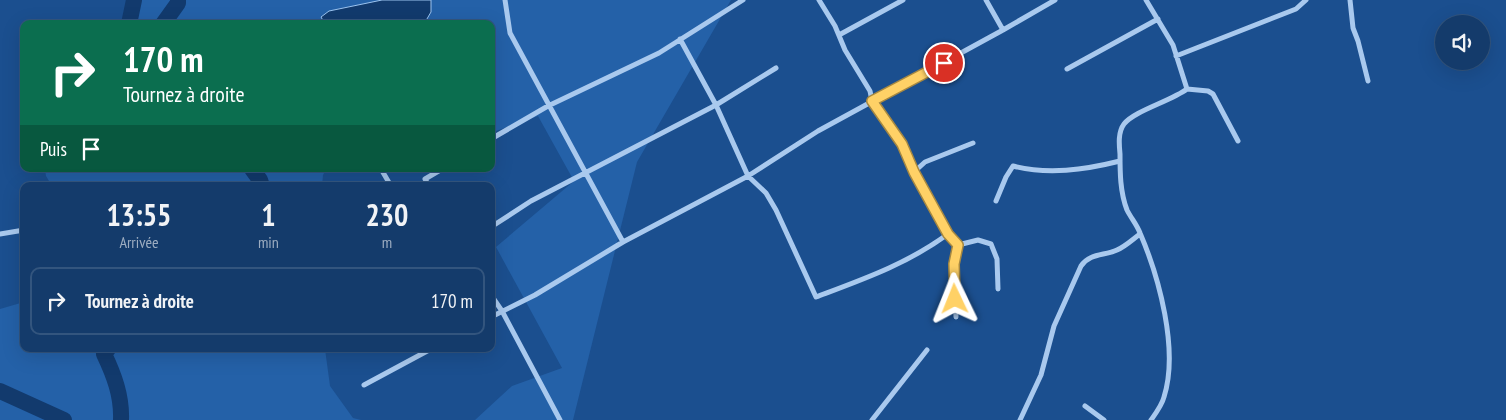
<!DOCTYPE html>
<html lang="fr">
<head>
<meta charset="utf-8">
<style>
	:root { --surface:#143b6b; --page:#214673; --text:#f1f3f6; --muted:#9dadc1; --line:#33557e }
	body { margin:0; font-family:"PT Sans Narrow",sans-serif; background:var(--page); color:var(--text); height:100vh; display:flex; flex-direction:column; font-size:19px; white-space:nowrap }
	* { box-sizing:border-box; margin:0 }
	p { font-size:16px; color:var(--muted) }
	.icon { flex:none; width:28px; height:28px; fill:none; stroke:currentColor; stroke-width:2; stroke-linecap:round; stroke-linejoin:round }
	.map { position:relative; flex:1; overflow:hidden }
	.drawer { position:absolute; left:20px; top:182px; width:475px; height:170px; display:flex; flex-direction:column; background:var(--surface); border-radius:10px; box-shadow:0 5px 20px #0002,0 0 0 1px var(--line) }
	.drawer>* { flex:none }
	.banner { position:absolute; left:20px; top:20px; width:475px; height:152px; border-radius:10px; box-shadow:0 5px 20px #0002,0 0 0 1px var(--line); background:#0b6e4f; color:#fff; overflow:hidden }
	.tools { position:absolute; left:1435px; top:15px; display:grid; gap:10px }
	.tools a { display:grid; place-items:center; width:55px; height:55px; border-radius:50%; background:var(--surface); box-shadow:0 5px 20px #0002,0 0 0 1px var(--line); font-size:25px }
	.pin { position:absolute; display:grid; place-items:center; width:42px; height:42px; color:#fff; margin:-21px; border:2px solid #fff; border-radius:50%; box-shadow:0 1px 5px #0007 }
	.me { position:absolute; width:55px; margin:-28px; rotate:358deg; stroke-linejoin:round; filter:drop-shadow(0 0 4px #0008) }
	.turn { display:flex; align-items:center; gap:18px; height:105px; padding:0 20px; font-size:22px }
	.turn .icon { width:65px; height:65px; stroke-width:2.5 }
	.turn b { display:block; font-size:35px; line-height:42px }
	.then { display:flex; align-items:center; height:48px; padding:0 20px; background:#0003; gap:10px; font-size:19px }
	.eta { display:flex; justify-content:space-evenly; align-items:center; height:85px; text-align:center }
	.eta b { font-size:30px; font-weight:600; line-height:35px }
	ul { padding:0; list-style:none }
	li { display:flex; align-items:center; gap:15px; height:68px; margin:0 10px 8px; padding:0 10px; border:2px solid var(--line); border-radius:10px }
	li div { flex:1 }
	li b { display:block; font-size:19px }
	li em { font-style:normal }
	.map>svg:first-child { display:block }
	.green { fill:#2461a8 }
	.water { fill:#123a6d; stroke:#9cc4f0 }
	.lines { fill:none; stroke-linecap:round; stroke-linejoin:round }
	.river { stroke:#123a6d; stroke-width:16 }
	.minor { stroke:#a9c9ee; stroke-width:5 }
	.route-casing { stroke:#a68842; stroke-width:12 }
	.route { stroke:#ffd166; stroke-width:9 }
</style>
</head>
<body>
<div class="map">
<svg width="1506" height="420" viewBox="0 0 1506 420">
	<rect width="100%" height="100%" fill="#1b4f8f"/>
	<!-- green -->
	<path class="green" d="M131,0H382L342,8L322,16L325,24H123Z
		M431,0H731L637,162L573,420H475L512,386L562,368L496,247L574,181L538,116L496,131H491V24H424L431,12Z
		M45,169H326L323,175L322,186H52L46,176Z
		M24,302V349H325L330,386L353,418L361,420H0V309Z"/>
	<!-- water -->
	<path class="water" d="M382,0H431V12L424,24H325L321,17L329,11Z"/>
	<g class="lines">
		<!-- river -->
		<path class="river" d="M129,24L134,0
			M163,24L178,3V0
			M252,169L260,180L262,186
			M108,349L104,354C114,375 122,396 121,420
			M0,391L64,420"/>
		<!-- minor -->
		<path class="minor" d="M505,0L510,33L623,242
			M986,0L1003,30
			M1146,0L1173,45L1187,89C1171,101 1134,111 1124,124C1118,132 1119,144 1120,154C1120,172 1120,192 1127,210C1131,218 1137,225 1140,233C1159,277 1179,350 1164,397C1162,405 1156,413 1151,420
			M1350,0L1353,28L1358,41L1368,81
			M839,35L903,0
			M680,39L716,105L748,176L766,193L776,210L816,297C864,279 907,264 948,234L914,172L901,144L872,101L870,91L845,50L835,26L819,0
			M1176,56L1296,9L1306,0
			M1067,69L1158,19
			M1187,89L1208,91L1213,94L1238,141
			M491,139L548,106L659,53L743,0
			M381,169L391,186
			M914,172L925,162L973,143
			M429,186L425,179L442,169
			M996,201L1006,177L1013,166C1048,175 1084,170 1120,161
			M491,227L531,201L716,105L776,68
			M0,234L24,230
			M948,234L958,245L954,264L956,317
			M958,245L978,240L991,244L997,259L998,289
			M491,295L502,311L560,420
			M491,317L535,295L623,242L748,176L818,131L1003,30L1055,0
			M364,385L431,349
			M1085,406L1104,420
			M872,420L927,350
			M1020,420L1041,375L1054,326L1081,266C1090,253 1104,256 1117,250C1126,246 1133,239 1140,234"/>
	</g>
	<g class="lines">
		<defs>
			<path id="route" d="M944,63L872,101L902,144L914,172L948,234L958,245L954,264L955,299"/>
		</defs>
		<!-- route casing -->
		<use href="#route" class="route-casing"/>
		<!-- route -->
		<use href="#route" class="route"/>
	</g>
</svg>
<div class="tools">
<a><svg class="icon" aria-label="sound" viewBox="0 0 24 24"><path d="M4 9h4l5-4v14l-5-4H4zM17 9q2 3 0 6"/></svg></a>
</div>
<div class="pin" style="left:944px;top:63px;background:#d93025"><svg class="icon" aria-label="arrive" viewBox="0 0 24 24"><path d="M6 21V4h12l-3 4 3 4H6"/></svg></div>
<svg class="me" style="left:955px;top:299px" viewBox="-20 -20 40 40"><path d="M0-17L14 15 0 8-14 15z" fill="#ffd166" stroke="#fff" stroke-width="4"/></svg>
<div class="banner">
<div class="turn"><svg class="icon" aria-label="right" viewBox="0 0 24 24"><path d="M7 20v-9h11M14 6l5 5-5 5"/></svg><div><b>170 m</b>Tournez à droite</div></div>
<div class="then">Puis<svg class="icon" aria-label="arrive" viewBox="0 0 24 24"><path d="M6 21V4h12l-3 4 3 4H6"/></svg></div>
</div>
<section class="drawer">
<div class="eta">
<div><b>13:55</b><p>Arrivée</p></div>
<div><b>1</b><p>min</p></div>
<div><b>230</b><p>m</p></div>
</div>
<ul>
<li><svg class="icon" aria-label="right" viewBox="0 0 24 24"><path d="M7 20v-9h11M14 6l5 5-5 5"/></svg><div><b>Tournez à droite</b></div><em>170 m</em></li>
</ul>
</section>
</div>
</body>
</html>
